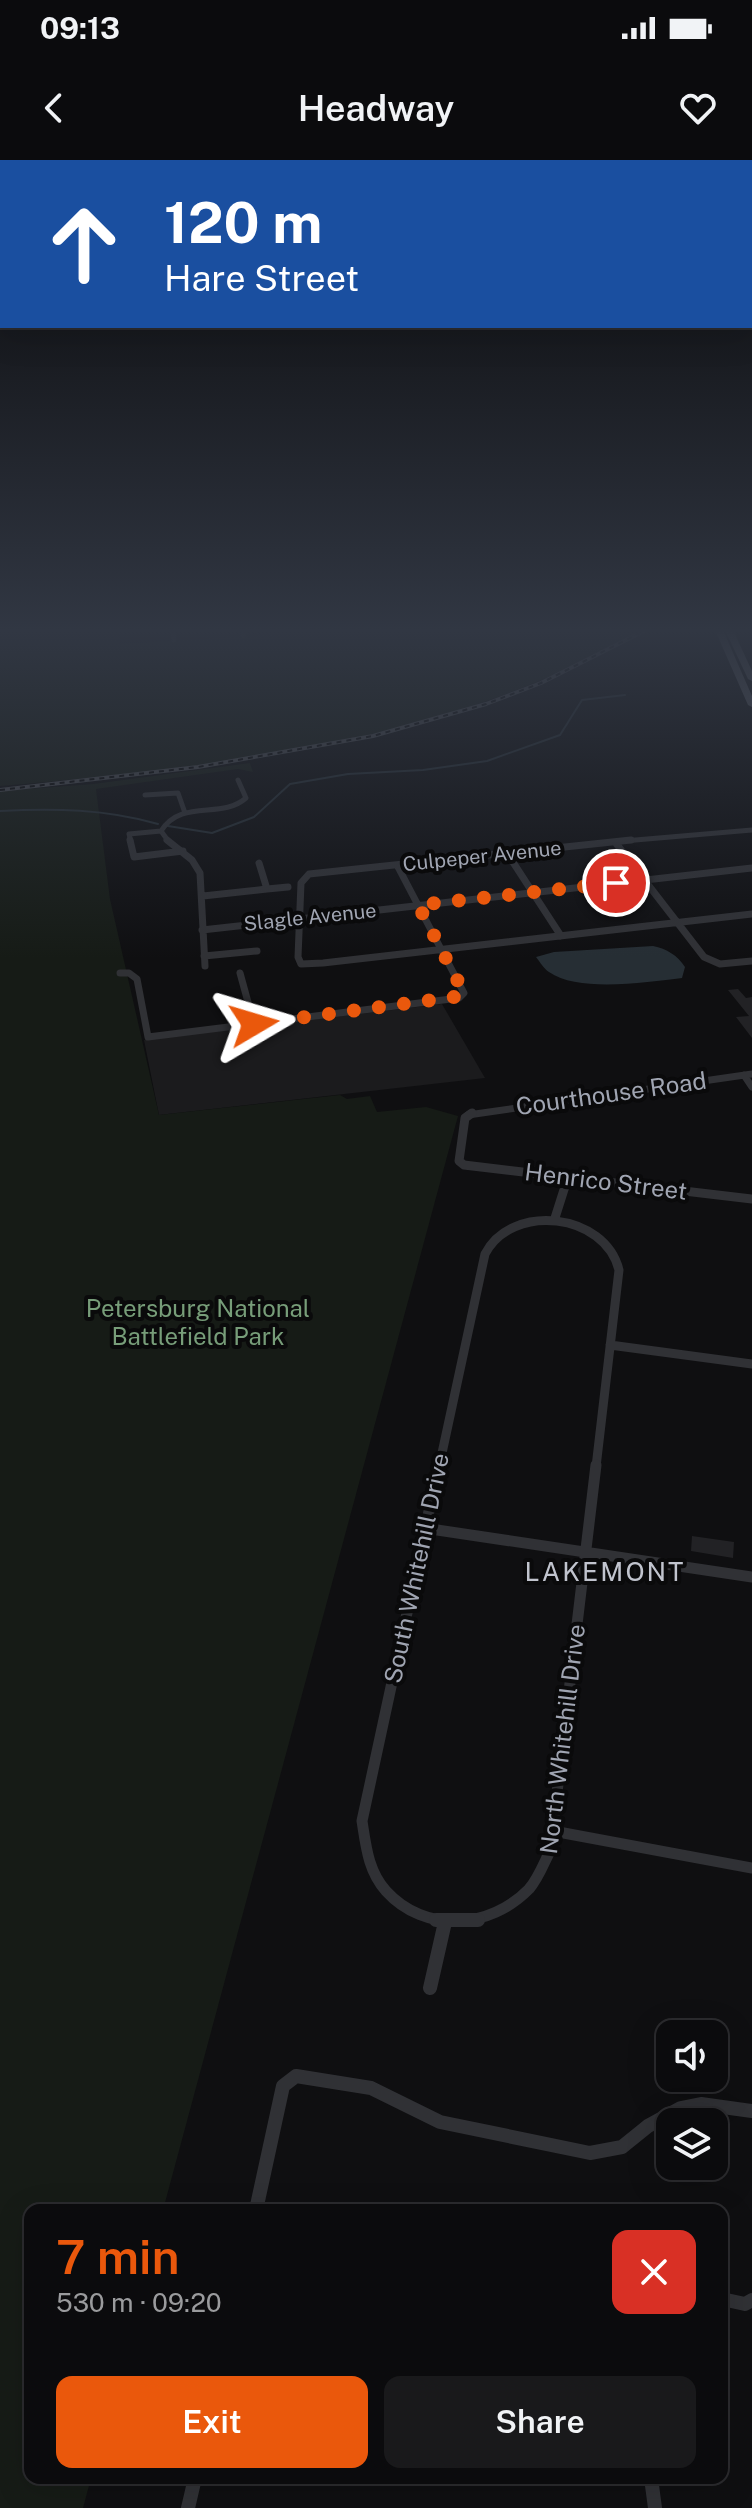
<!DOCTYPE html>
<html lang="en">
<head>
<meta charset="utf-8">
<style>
	:root { --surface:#0b0b0d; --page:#19191b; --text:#f1f3f6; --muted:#9a9b9d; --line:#2b2b2e; --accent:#ea580c }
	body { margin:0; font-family:"Public Sans",sans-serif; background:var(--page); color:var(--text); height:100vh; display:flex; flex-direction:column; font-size:30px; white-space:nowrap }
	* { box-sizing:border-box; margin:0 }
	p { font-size:26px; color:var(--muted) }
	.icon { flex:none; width:44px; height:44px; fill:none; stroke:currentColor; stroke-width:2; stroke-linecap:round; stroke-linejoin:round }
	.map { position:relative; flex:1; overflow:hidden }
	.details { position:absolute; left:24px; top:2044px; width:704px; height:280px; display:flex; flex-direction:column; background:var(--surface); border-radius:16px; box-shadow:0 8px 32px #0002,0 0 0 2px var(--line) }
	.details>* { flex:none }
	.guide { position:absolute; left:0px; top:0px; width:752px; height:168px; box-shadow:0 8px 32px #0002,0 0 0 2px var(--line); background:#1a4fa0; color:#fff; overflow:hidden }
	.fabs { position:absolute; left:656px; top:1860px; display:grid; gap:16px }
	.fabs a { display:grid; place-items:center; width:72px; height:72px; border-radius:16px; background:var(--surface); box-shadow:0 8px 32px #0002,0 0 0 2px var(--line); font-size:40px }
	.pin { position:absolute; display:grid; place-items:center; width:68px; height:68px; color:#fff; margin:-34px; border:4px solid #fff; border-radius:50%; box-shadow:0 2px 8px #0007 }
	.me { position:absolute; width:88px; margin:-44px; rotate:83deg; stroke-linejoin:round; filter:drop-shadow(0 0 6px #0008) }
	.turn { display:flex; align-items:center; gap:28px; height:168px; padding:0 32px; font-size:36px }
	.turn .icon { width:104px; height:104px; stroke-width:2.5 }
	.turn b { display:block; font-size:56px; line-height:68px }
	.round { display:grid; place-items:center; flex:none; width:84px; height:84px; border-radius:16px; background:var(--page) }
	.overview { display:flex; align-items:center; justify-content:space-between; height:136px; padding:0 32px }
	h1 { font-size:48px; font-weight:600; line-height:60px; color:var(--accent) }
	.primary-button { display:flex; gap:16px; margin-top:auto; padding:16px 32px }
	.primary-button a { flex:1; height:92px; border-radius:16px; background:var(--accent); color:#fff; font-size:32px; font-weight:600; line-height:92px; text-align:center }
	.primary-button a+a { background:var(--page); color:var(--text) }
	.status { display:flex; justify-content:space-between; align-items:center; height:56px; padding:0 40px; background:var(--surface); direction:ltr }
	.status svg { height:22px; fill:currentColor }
	header { display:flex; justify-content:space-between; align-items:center; height:104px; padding:0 32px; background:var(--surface); font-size:36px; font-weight:600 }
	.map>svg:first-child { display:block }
	.built { fill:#1b1b1d }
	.green { fill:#161b16 }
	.water { fill:#262e34 }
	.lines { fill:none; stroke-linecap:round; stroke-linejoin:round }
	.stream { stroke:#262e34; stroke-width:2 }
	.building { fill:#222225 }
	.minor-far4 { stroke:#303135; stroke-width:5 }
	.minor-far3 { stroke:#303135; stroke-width:7 }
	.minor-far2 { stroke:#303135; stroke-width:9 }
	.minor-far1 { stroke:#303135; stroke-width:11 }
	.minor { stroke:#303135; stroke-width:14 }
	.trunk { fill:#54565d; fill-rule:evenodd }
	.rail-casing { stroke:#43454a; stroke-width:4 }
	.rail { stroke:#0a0a0b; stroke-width:2; stroke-dasharray:5; stroke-linecap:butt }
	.route { stroke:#ea580c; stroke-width:14; stroke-dasharray:0 25.2 }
	.labels { text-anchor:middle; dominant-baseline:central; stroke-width:8; stroke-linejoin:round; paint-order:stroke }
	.far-street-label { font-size:20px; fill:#a0a5b2; stroke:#0a0a0b }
	.street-label { font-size:24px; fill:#a0a5b2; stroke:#0a0a0b }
	.park-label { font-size:24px; fill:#779d79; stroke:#0a0a0b }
	.neighbourhood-label { font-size:26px; letter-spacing:2px; fill:#c1c4ce; stroke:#0a0a0b }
</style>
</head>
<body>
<div class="status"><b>09:13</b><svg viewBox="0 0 49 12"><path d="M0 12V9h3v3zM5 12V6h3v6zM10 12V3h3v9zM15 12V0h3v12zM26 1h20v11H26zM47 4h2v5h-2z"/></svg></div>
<header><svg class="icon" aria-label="back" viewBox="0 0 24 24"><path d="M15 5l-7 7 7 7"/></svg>Headway<svg class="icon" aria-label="heart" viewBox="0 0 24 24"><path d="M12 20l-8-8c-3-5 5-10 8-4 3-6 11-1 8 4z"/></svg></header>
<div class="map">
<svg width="752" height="2348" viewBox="0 0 752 2348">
	<rect width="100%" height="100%" fill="#0f0f11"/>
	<!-- built -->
	<path class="built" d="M442,844L485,918L159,955L144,880Z"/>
	<!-- green -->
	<path class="green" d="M0,470H120L119,484L238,477L303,470H641C453,582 214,608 0,626Z
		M250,603L253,612L238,609L96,629L110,739L159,955L340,935L347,939L370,936L377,952L426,947L458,956L163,2050H30V2318H91L83,2348H0V631L93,624Z"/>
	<!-- water -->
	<path class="water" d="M653,786C667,789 677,795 685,807L682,818C647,822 579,833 549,812C544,809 540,802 536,797L554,792Z"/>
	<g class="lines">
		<!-- stream -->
		<path class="stream" d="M0,651C54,648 106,649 158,664
			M168,666L212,673L254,657L290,624L348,614L423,610L487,601L560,575L582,540L625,535"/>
	</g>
	<!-- building -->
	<path class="building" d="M738,829L746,838L752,837V878L736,857L749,856L728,830Z
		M692,1376L734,1382L733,1398L691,1391Z"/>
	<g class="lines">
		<!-- minor-far4 -->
		<path class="minor-far4" d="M173,470L174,480
			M243,470V475
			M145,635L178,633L185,653
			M131,682L129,674L161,671
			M169,682L161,671C182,638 221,660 246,638L238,620
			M612,682L752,670"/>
		<!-- minor-far3 -->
		<path class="minor-far3" d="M130,680L134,697L183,691
			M167,680L192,700L200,713L205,806
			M631,680L309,714L301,723L298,797L301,804L323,803L752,754
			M615,682L704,797L720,804L752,801
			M507,693L561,776
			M267,729L288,727
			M203,736L267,729L259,703
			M202,770L752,708
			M204,796L257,791
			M120,813H129L137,819L148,877L459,838L464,833L397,705
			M240,813L254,864
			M744,915L752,927
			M468,955L752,914"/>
		<!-- minor-far2 -->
		<path class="minor-far2" d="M472,953L465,958L459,1001L464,1005L752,1039
			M554,1061L568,1017
			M610,1185L752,1204
			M439,1307L485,1094C512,1042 605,1053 619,1110L596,1307"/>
		<!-- minor-far1 -->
		<path class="minor-far1" d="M439,1305L362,1661C366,1686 368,1711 386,1731C425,1774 490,1769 529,1729C538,1719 544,1703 550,1691L596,1305
			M424,1368L752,1417
			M553,1671L752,1708"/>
		<!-- minor -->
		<path class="minor" d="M436,1760H478
			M430,1828L445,1762
			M256,2050L283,1926L296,1916L371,1928L440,1962L590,1993L622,1987L648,1966L681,1948L701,1944L752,1951
			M722,2139L745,2144L752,2140
			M651,2318L655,2348
			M188,2348L195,2318"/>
		<!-- trunk -->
		<path class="trunk" d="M715,470H723L752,536V547L748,545Z
			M725,470H733L752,511V521L748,519Z"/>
		<defs>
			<path id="rail" d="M0,630L198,607L373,576L486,544L541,523L646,470"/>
		</defs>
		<!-- rail casing -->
		<use href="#rail" class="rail-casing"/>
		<!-- rail -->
		<use href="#rail" class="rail"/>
	</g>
	<!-- sky -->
	<linearGradient id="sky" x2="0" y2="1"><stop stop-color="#080809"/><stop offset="0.59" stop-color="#313743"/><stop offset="1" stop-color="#313743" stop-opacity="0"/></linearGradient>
	<rect width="752" height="798" fill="url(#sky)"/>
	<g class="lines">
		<!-- route -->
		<path class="route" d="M254,864L462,836V829L418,745L616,723"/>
	</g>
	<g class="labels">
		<!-- far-street labels -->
		<g class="far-street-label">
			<text transform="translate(482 696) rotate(-6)">Culpeper Avenue</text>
			<text transform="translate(310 757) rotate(-6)">Slagle Avenue</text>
		</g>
		<!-- street labels -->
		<g class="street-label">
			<text transform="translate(611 933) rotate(-8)">Courthouse Road</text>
			<text transform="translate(606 1021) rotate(7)">Henrico Street</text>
			<text transform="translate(416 1408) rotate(-78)">South Whitehill Drive</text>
			<text transform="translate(562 1579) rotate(-83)">North Whitehill Drive</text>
		</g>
		<!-- park labels -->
		<g class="park-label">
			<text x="198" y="1148">Petersburg National<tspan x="198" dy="28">Battlefield Park</tspan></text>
		</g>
		<!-- neighbourhood labels -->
		<g class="neighbourhood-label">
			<text x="605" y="1411">LAKEMONT</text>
		</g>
	</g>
</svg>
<div class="fabs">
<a><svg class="icon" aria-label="sound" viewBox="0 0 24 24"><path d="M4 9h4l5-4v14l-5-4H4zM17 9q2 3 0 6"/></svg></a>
<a><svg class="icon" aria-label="layers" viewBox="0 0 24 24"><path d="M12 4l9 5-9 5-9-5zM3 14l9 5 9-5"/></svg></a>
</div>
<div class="pin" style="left:616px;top:723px;background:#d93025"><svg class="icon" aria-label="arrive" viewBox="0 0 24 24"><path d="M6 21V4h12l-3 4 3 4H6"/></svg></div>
<svg class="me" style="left:254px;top:864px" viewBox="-20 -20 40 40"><path d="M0-17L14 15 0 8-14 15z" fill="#ea580c" stroke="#fff" stroke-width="4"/></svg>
<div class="guide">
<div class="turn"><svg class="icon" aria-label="ahead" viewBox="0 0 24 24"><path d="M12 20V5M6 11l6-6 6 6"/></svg><div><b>120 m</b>Hare Street</div></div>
</div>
<section class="details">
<div class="overview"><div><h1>7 min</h1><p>530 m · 09:20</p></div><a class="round" style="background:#d93025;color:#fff"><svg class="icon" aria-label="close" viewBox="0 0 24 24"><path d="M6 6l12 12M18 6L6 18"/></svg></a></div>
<div class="primary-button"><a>Exit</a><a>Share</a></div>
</section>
</div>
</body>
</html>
